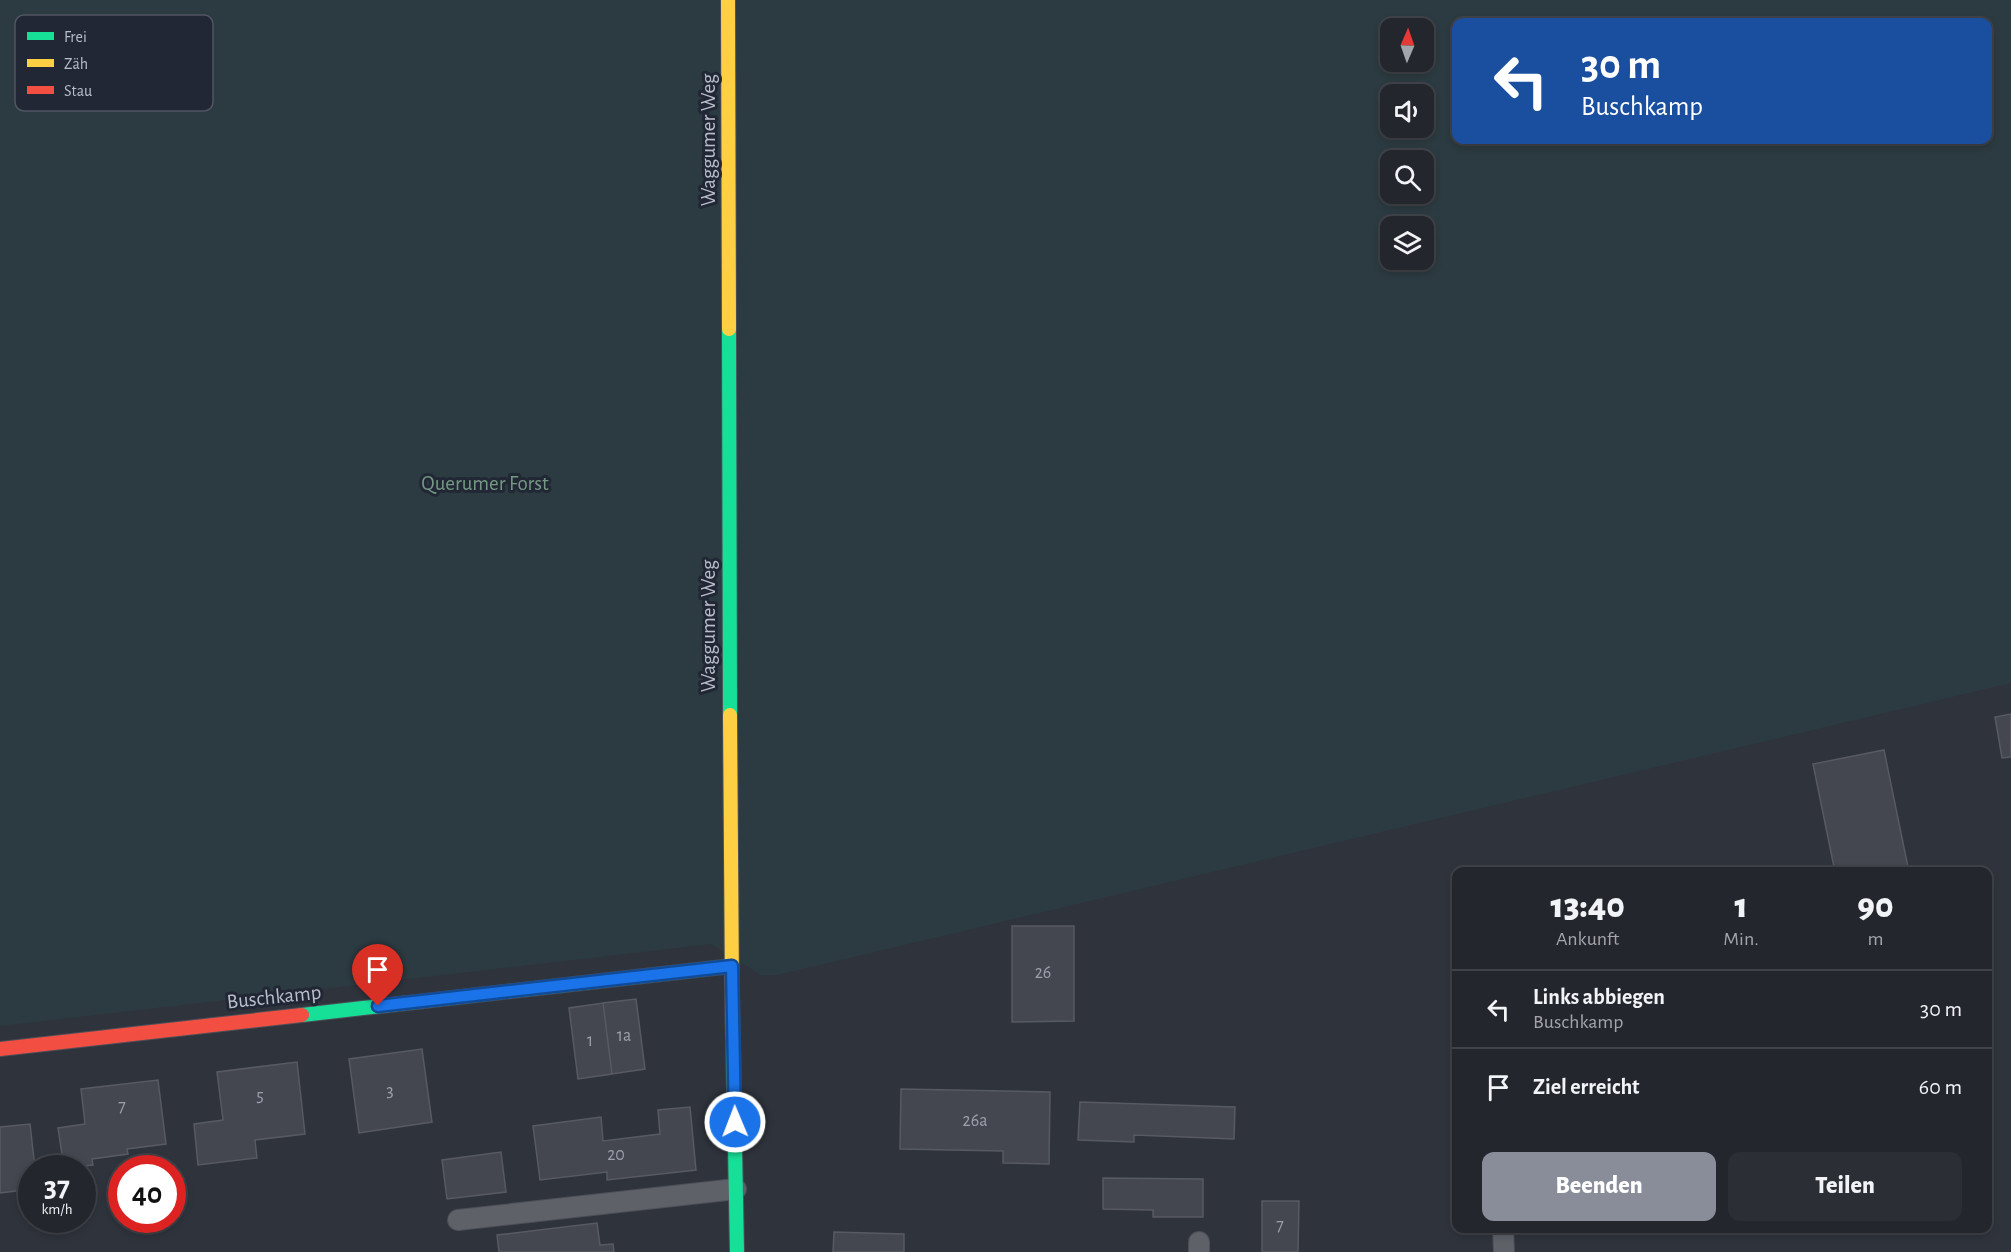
<!DOCTYPE html>
<html lang="de">
<head>
<meta charset="utf-8">
<style>
	:root { --surface:#23262d; --page:#2b2e35; --text:#f1f3f6; --muted:#a3a5aa; --line:#404349; --accent:#898d99 }
	body { margin:0; font-family:"Alegreya Sans",sans-serif; background:var(--page); color:var(--text); height:100vh; display:flex; flex-direction:column; font-size:22px; white-space:nowrap }
	* { box-sizing:border-box; margin:0 }
	p { font-size:20px; color:var(--muted) }
	.icon { flex:none; width:33px; height:33px; fill:none; stroke:currentColor; stroke-width:2; stroke-linecap:round; stroke-linejoin:round }
	.map { position:relative; flex:1; overflow:hidden }
	.panel { position:absolute; left:1452px; top:867px; width:540px; height:366px; display:flex; flex-direction:column; background:var(--surface); border-radius:12px; box-shadow:0 3px 9px #0003,0 0 0 2px var(--line) }
	.panel>* { flex:none }
	.top-card { position:absolute; left:1452px; top:18px; width:540px; height:126px; border-radius:12px; box-shadow:0 3px 9px #0003,0 0 0 2px var(--line); background:#1a4fa0; color:#fff; overflow:hidden }
	.needle { width:39px; rotate:2deg }
	.controls { position:absolute; left:1380px; top:18px; display:grid; gap:12px }
	.controls a { display:grid; place-items:center; width:54px; height:54px; border-radius:12px; background:var(--surface); box-shadow:0 3px 9px #0003,0 0 0 2px var(--line); font-size:30px }
	.speed { position:absolute; left:18px; top:1155px; display:flex; gap:12px; font-size:30px; font-weight:700; text-align:center }
	.speed>* { display:grid; place-content:center; width:78px; height:78px; border-radius:50%; background:var(--surface); box-shadow:0 3px 9px #0003,0 0 0 2px var(--line); line-height:1 }
	.speed small { font-size:15px; font-weight:400 }
	.speed .limit { border:9px solid #d22; background:#fff; color:#111 }
	.pin { position:absolute; display:grid; place-items:center; width:51px; height:51px; color:#fff; margin:-62px -26px; border-radius:50% 50% 50% 0; rotate:-45deg; box-shadow:0 0 6px #0007 }
	.pin .icon { rotate:45deg }
	.me { position:absolute; width:66px; margin:-33px; rotate:359deg; stroke-linejoin:round; filter:drop-shadow(0 0 4px #0008) }
	.turn { display:flex; align-items:center; gap:21px; height:126px; padding:0 30px; font-size:27px }
	.turn .icon { width:78px; height:78px; stroke-width:2.5 }
	.turn b { display:block; font-size:42px; line-height:51px }
	.eta { display:flex; justify-content:space-evenly; align-items:center; height:102px; text-align:center }
	.eta b { font-size:36px; font-weight:800; line-height:42px }
	.button { display:flex; gap:12px; margin-top:auto; padding:12px 30px }
	.button a { flex:1; height:69px; border-radius:12px; background:var(--accent); color:#fff; font-size:24px; font-weight:800; line-height:69px; text-align:center }
	.button a+a { background:var(--page); color:var(--text) }
	ul { padding:0; list-style:none }
	li { display:flex; align-items:center; gap:18px; height:78px; padding:0 30px; border-top:2px solid var(--line) }
	li div { flex:1 }
	li b { display:block; font-size:22px }
	li em { font-style:normal }
	.map>svg:first-child { display:block }
	.green { fill:#2c3b41; fill-rule:evenodd }
	.building { fill:#444750; stroke:#575a63; stroke-width:1.5 }
	.lines { fill:none; stroke-linecap:round; stroke-linejoin:round }
	.lane-casing { stroke:#4c4f58; stroke-width:22 }
	.fast-casing { stroke:#4c4f58; stroke-width:16 }
	.slow-casing { stroke:#4c4f58; stroke-width:16 }
	.jam-casing { stroke:#4c4f58; stroke-width:16 }
	.lane { stroke:#5f6169; stroke-width:20 }
	.fast { stroke:#16e098; stroke-width:14 }
	.slow { stroke:#ffcf43; stroke-width:14 }
	.jam { stroke:#f24e42; stroke-width:14 }
	.route-casing { stroke:#114b97; stroke-width:15 }
	.route { stroke:#1a73e8; stroke-width:10 }
	.labels { text-anchor:middle; dominant-baseline:central; stroke-width:6; stroke-linejoin:round; paint-order:stroke }
	.number-label { font-size:18px; fill:#9ca0ac }
	.street-label { font-size:21px; fill:#babecb; stroke:#222736 }
	.park-label { font-size:21px; fill:#749982; stroke:#222736 }
	.key { fill:#222736; stroke:#505463; stroke-width:1.5 }
	.key-label { font-size:16px; fill:#babecb }
</style>
</head>
<body>
<div class="map">
<svg width="2011" height="1252" viewBox="0 0 2011 1252">
	<rect width="100%" height="100%" fill="#2f333c"/>
	<!-- green -->
	<path class="green" d="M0,0H2011V683L777,975H761L711,944L0,1026ZM1456,22H1988V140H1456ZM1390,28H1424V62H1390ZM1390,94H1424V128H1390ZM1390,160H1424V194H1390ZM1390,226H1424V260H1390Z"/>
	<!-- building -->
	<path class="building" d="M2011,714V757L2002,758L1995,717Z
		M1884,750L1909,872H1835L1813,764Z
		M1012,926H1074V1021L1012,1022Z
		M636,999L645,1069L612,1074L603,1003Z
		M603,1003L612,1074L578,1079L569,1008Z
		M422,1049L432,1122L359,1133L349,1059Z
		M297,1062L305,1134L255,1140L257,1158L198,1165L194,1124L223,1120L217,1072Z
		M158,1080L166,1144L127,1149L128,1154L92,1159L93,1165L64,1168L58,1128L85,1124L81,1089Z
		M901,1089L1050,1092L1049,1164L1003,1163V1151L900,1149Z
		M1080,1102L1235,1107L1234,1139L1134,1135V1142L1078,1140Z
		M690,1107L696,1170L607,1180V1172L540,1180L533,1126L601,1117L603,1141L660,1134L658,1110Z
		M30,1124L35,1168H32V1189L0,1193V1127Z
		M501,1152L506,1192L447,1199L442,1160Z
		M1103,1178L1203,1179V1217H1153V1210L1103,1209Z
		M1262,1201H1299L1298,1252H1262Z
		M597,1223L600,1245L613,1244L614,1252H499L497,1235Z
		M834,1232L904,1234V1252H833Z"/>
	<g class="lines">
		<defs>
			<path id="lane" d="M458,1220L736,1189
				M1503,1228L1504,1252
				M1199,1252V1242"/>
			<path id="fast" d="M729,329L730,715
				M732,989L737,1252
				M302,1015L732,966"/>
			<path id="slow" d="M728,0L729,329
				M730,715L732,989"/>
			<path id="jam" d="M0,1049L302,1015"/>
		</defs>
		<!-- lane casing -->
		<use href="#lane" class="lane-casing"/>
		<!-- fast casing -->
		<use href="#fast" class="fast-casing"/>
		<!-- slow casing -->
		<use href="#slow" class="slow-casing"/>
		<!-- jam casing -->
		<use href="#jam" class="jam-casing"/>
		<!-- lane -->
		<use href="#lane" class="lane"/>
		<!-- fast -->
		<use href="#fast" class="fast"/>
		<!-- slow -->
		<use href="#slow" class="slow"/>
		<!-- jam -->
		<use href="#jam" class="jam"/>
	</g>
	<g class="lines">
		<defs>
			<path id="route" d="M378,1006L732,966L735,1122"/>
		</defs>
		<!-- route casing -->
		<use href="#route" class="route-casing"/>
		<!-- route -->
		<use href="#route" class="route"/>
	</g>
	<g class="labels">
		<!-- number labels -->
		<g class="number-label">
			<text x="1043" y="973">26</text>
			<text x="624" y="1036">1a</text>
			<text x="590" y="1041">1</text>
			<text x="390" y="1091">3</text>
			<text x="260" y="1096">5</text>
			<text x="122" y="1107">7</text>
			<text x="975" y="1121">26a</text>
			<text x="616" y="1155">20</text>
			<text x="1280" y="1226">7</text>
		</g>
		<!-- street labels -->
		<g class="street-label">
			<text transform="translate(708 140) rotate(-90)">Waggumer Weg</text>
			<text transform="translate(708 626) rotate(-90)">Waggumer Weg</text>
			<text transform="translate(274 997) rotate(-6)">Buschkamp</text>
		</g>
		<!-- park labels -->
		<g class="park-label">
			<text x="485" y="483">Querumer Forst</text>
		</g>
	</g>
	<!-- legend -->
	<rect x="15" y="15" width="198" height="96" rx="9" class="key"/>
	<rect x="27" y="32" width="27" height="8" fill="#16e098"/>
	<rect x="27" y="59" width="27" height="8" fill="#ffcf43"/>
	<rect x="27" y="86" width="27" height="8" fill="#f24e42"/>
	<g class="key-label">
		<text x="64" y="42">Frei</text>
		<text x="64" y="69">Zäh</text>
		<text x="64" y="96">Stau</text>
	</g>
</svg>
<div class="controls">
<a><svg class="needle" viewBox="-14 -14 28 28"><path d="M0-13l5 13h-10z" fill="#e53935"/><path d="M0 13l5-13h-10z" fill="#a3a5aa"/></svg></a>
<a><svg class="icon" aria-label="sound" viewBox="0 0 24 24"><path d="M4 9h4l5-4v14l-5-4H4zM17 9q2 3 0 6"/></svg></a>
<a><svg class="icon" aria-label="search" viewBox="0 0 24 24"><circle cx="10" cy="10" r="6"/><path d="M15 15l6 6"/></svg></a>
<a><svg class="icon" aria-label="layers" viewBox="0 0 24 24"><path d="M12 4l9 5-9 5-9-5zM3 14l9 5 9-5"/></svg></a>
</div>
<div class="speed"><div>37<small>km/h</small></div><div class="limit">40</div></div>
<div class="pin" style="left:378px;top:1006px;background:#d93025"><svg class="icon" aria-label="arrive" viewBox="0 0 24 24"><path d="M6 21V4h12l-3 4 3 4H6"/></svg></div>
<svg class="me" style="left:735px;top:1122px" viewBox="-20 -20 40 40"><circle r="17" fill="#1a73e8" stroke="#fff" stroke-width="3"/><path d="M0-11L8 9 0 5-8 9z" fill="#fff"/></svg>
<div class="top-card">
<div class="turn"><svg class="icon" aria-label="left" viewBox="0 0 24 24"><path d="M17 20v-9H6M10 6l-5 5 5 5"/></svg><div><b>30 m</b>Buschkamp</div></div>
</div>
<section class="panel">
<div class="eta">
<div><b>13:40</b><p>Ankunft</p></div>
<div><b>1</b><p>Min.</p></div>
<div><b>90</b><p>m</p></div>
</div>
<ul>
<li><svg class="icon" aria-label="left" viewBox="0 0 24 24"><path d="M17 20v-9H6M10 6l-5 5 5 5"/></svg><div><b>Links abbiegen</b><p>Buschkamp</p></div><em>30 m</em></li>
<li><svg class="icon" aria-label="arrive" viewBox="0 0 24 24"><path d="M6 21V4h12l-3 4 3 4H6"/></svg><div><b>Ziel erreicht</b></div><em>60 m</em></li>
</ul>
<div class="button"><a>Beenden</a><a>Teilen</a></div>
</section>
</div>
</body>
</html>
